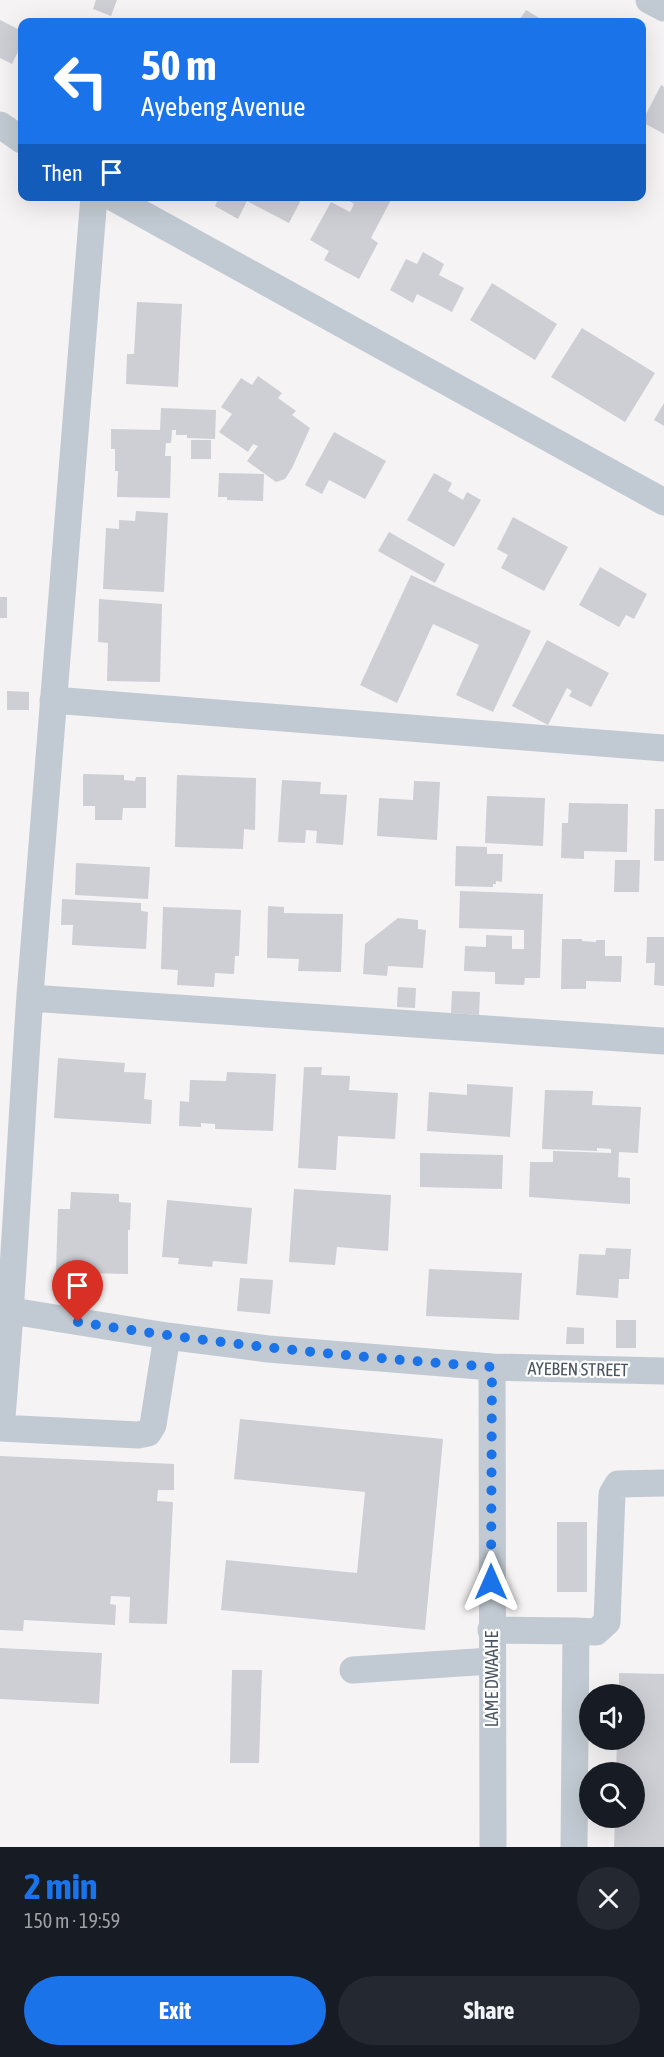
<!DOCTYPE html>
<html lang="en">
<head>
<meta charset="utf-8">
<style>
	:root { --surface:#171b24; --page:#242831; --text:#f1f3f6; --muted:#9ea1a6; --accent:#1a73e8 }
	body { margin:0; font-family:"Asap Condensed",sans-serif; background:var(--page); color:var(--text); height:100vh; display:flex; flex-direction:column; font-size:22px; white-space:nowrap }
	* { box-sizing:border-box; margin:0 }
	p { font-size:20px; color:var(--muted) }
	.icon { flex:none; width:33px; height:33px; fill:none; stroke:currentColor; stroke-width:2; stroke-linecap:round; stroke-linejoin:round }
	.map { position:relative; height:1847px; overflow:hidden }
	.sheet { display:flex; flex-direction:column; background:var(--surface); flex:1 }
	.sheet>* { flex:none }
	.banner { position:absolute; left:18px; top:18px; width:628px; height:183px; border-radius:12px; box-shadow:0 6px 24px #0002; background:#1a73e8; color:#fff; overflow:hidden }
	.tools { position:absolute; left:579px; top:1684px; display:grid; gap:12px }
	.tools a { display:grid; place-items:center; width:66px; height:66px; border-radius:50%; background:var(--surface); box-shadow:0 6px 24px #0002; font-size:30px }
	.pin { position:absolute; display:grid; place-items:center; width:51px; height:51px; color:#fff; margin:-62px -26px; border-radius:50% 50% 50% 0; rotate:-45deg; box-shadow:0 0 6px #0007 }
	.pin .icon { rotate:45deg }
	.me { position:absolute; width:66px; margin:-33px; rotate:0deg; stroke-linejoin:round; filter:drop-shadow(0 0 4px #0008) }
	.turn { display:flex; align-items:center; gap:21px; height:126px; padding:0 24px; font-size:27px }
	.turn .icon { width:78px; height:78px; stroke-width:2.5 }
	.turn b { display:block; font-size:42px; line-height:51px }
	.then { display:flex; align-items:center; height:57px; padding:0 24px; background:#0003; gap:12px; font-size:22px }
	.round { display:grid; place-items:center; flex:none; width:63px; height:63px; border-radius:32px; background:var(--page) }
	.head { display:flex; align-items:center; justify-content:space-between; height:102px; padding:0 24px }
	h1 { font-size:36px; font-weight:700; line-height:45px; color:var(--accent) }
	.button { display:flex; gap:12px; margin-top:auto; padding:12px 24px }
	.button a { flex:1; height:69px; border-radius:36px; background:var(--accent); color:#fff; font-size:24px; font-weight:700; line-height:69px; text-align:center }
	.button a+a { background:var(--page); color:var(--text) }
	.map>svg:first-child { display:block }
	.building { fill:#cdcfd5 }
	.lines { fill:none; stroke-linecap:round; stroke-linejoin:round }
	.minor { stroke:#c1cad2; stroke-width:27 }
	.route { stroke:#1a73e8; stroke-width:10; stroke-dasharray:0 18 }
	.labels { text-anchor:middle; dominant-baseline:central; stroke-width:4.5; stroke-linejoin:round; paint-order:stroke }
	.street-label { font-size:18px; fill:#4a5661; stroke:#fff }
</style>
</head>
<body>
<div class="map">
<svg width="664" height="1847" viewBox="0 0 664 1847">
	<rect width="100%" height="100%" fill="#f5f3f3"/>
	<!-- building -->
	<path class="building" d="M96,0H117L111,16L93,9Z
		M526,10L546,22H518Z
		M0,20L22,31V44L12,64L0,58Z
		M661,85L664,87V134L642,122Z
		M220,196H303L289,223L247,201L238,219L215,206Z
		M341,196H393L371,238L378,243L359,279L324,260L329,251L310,240L331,202L350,212L354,204Z
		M423,252L444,264L439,275L464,288L452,312L417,294L413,303L390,290L406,259L417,264Z
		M492,283L557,324L535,360L470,320Z
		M137,302L182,304L178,387L126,384L127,354H134Z
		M582,328L655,373L625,422L551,377Z
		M258,376L282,393L278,398L296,411L292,415L310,428L292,468L285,479L276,482L247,461L258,446L253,444L248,452L219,432L232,414L221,407L241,378L252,385Z
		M664,403V426L654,420Z
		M161,408L216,410L215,439L187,438V435H176V430H172L171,443H166L165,456H171L170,498L117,497L118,471H115V449H111V429L160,430Z
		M334,432L386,461L365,499L329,480L322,494L305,485Z
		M191,440H211V459H191Z
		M219,473L264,474L263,501L227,500V497H218Z
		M434,473L452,483L448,491L463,500L467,492L481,500L454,547L407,520Z
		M136,511L168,513L164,592L103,589L106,528L119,529V520L135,521Z
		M513,517L568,547L544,591L501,568L508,555L497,549Z
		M389,532L445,564L435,583L378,551Z
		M600,567L647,594L634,619L626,615L619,627L579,605Z
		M411,575L531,631L493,712L456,695L479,645L433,624L397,703L360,685Z
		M0,597H7V618H0Z
		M99,599L162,604L160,682L107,681L108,643L98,642Z
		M547,640L609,673L591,707L569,696L572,691L567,688L548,725L512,706Z
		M7,691L29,692V710H7Z
		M83,774L124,775V780L135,781L136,777H146V808H123L122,820H95V806H83Z
		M177,775L256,778L255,830L244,829L243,849L175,847Z
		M282,780L321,782L320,794L347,795L343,845L316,843L317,831L306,830L305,843L278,842Z
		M414,781L440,782L437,840L377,836L379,798L413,800Z
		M487,796L545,798L543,846L485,843Z
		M569,803L628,804L627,852L584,851V859L561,858L562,823H568Z
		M655,809H664V861H654Z
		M456,846L487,847V854H503L502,882L496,881V884H493V887L455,886Z
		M615,860H640L639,892H614Z
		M76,863L150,867L148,899L75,895Z
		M460,891L543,894L540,978H525L524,985L495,984V972L464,971L465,946L486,947V935L512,936V949H524V930L459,928Z
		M62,899L141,903V911L148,912L146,949L72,945L73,925H61Z
		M268,906L284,907V913L343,914L341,972L298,971L299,959L267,958Z
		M163,907L241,910L239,956H235L234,974L215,973L214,987L177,985L178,970L161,969Z
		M398,918L418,920V929L426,930L423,968L388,966L387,976L363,974L365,944Z
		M647,937H664V986L654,985L655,963H646Z
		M562,939H582V941L596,942V940H605V956H622L621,982L586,981V989H561Z
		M398,987L416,988L415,1008L397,1007Z
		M452,991L480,992L479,1015L451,1013Z
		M58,1058L125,1063L124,1072L146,1073L144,1099L152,1100L151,1124L54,1118Z
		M304,1067H322L321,1075L350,1076L349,1090L398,1093L395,1139L338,1136L336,1170L298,1168Z
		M227,1072L276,1074L273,1131L215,1129V1124L201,1123V1127L179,1126L180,1101L189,1102L190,1080L226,1081Z
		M467,1084L513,1087L510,1137L427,1131L429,1092L467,1095Z
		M545,1090L593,1091L592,1105L641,1107L638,1153L619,1152L618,1177L630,1178V1204L529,1197L530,1162H553V1151L611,1153V1149L597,1148V1151L542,1149Z
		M420,1153L503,1155L502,1189L420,1187Z
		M294,1189L391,1195L388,1251L337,1247L335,1265L289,1262Z
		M71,1192L119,1194V1202L131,1203L130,1230H128V1274L88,1273V1269H80L79,1273L56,1272L58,1209H70Z
		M167,1200L252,1208L247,1264L213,1261L212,1267L178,1264L179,1258L162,1257Z
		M606,1248L631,1249L629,1279H619L618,1298L576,1295L579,1254L605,1255Z
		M429,1269L522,1273L519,1320L426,1316Z
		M240,1278L273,1280L270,1314L237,1311Z
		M616,1320H636V1348H616Z
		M567,1327L584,1328V1344H566Z
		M240,1419L443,1439L425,1630L221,1610L226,1560L357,1573L365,1492L234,1479Z
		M0,1456L174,1464V1490H158L157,1501L173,1502L167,1624L129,1623L130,1597L111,1596L110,1604L116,1605L115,1625L24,1620L23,1631L0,1630Z
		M557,1522H587V1592H557Z
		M0,1648L102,1653L99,1704L0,1699Z
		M232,1670H262L259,1763H230Z
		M619,1673L664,1674V1847H614L615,1818H634V1773H616L617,1740H634V1695H619Z"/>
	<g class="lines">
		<!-- minor -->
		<path class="minor" d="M649,0L664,8
			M0,125L22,140
			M110,196L664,502
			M53,700L664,748
			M30,998L664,1041
			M0,1309L167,1336L268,1349L492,1367L664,1371
			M492,1367L493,1847
			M0,1428L138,1435L148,1433L153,1425L167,1336
			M1,1428C14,1284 20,1139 30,995C50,728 72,462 94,196
			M491,1630L576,1631L574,1847
			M576,1631L596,1632L607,1622L612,1494L618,1484L664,1483
			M353,1670L491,1661"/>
	</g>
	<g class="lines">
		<!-- route -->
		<path class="route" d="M78,1322C215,1344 353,1357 492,1367L491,1582"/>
	</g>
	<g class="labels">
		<!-- street labels -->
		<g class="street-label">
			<text transform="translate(578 1369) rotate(1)">AYEBEN STREET</text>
			<text transform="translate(491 1679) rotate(-90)">LAME DWAAHE</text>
		</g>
	</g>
</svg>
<div class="tools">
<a><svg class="icon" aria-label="sound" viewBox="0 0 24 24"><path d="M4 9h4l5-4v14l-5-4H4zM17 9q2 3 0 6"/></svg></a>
<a><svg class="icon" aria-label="search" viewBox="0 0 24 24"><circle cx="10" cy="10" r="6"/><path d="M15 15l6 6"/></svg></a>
</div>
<div class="pin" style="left:78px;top:1322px;background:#d93025"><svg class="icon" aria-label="arrive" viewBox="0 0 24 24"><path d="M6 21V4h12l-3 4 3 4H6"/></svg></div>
<svg class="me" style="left:491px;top:1582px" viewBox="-20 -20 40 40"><path d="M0-17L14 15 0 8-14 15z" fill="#1a73e8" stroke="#fff" stroke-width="4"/></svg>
<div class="banner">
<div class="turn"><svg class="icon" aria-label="left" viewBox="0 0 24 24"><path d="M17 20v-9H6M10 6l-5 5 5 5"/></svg><div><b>50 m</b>Ayebeng Avenue</div></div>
<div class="then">Then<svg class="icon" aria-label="arrive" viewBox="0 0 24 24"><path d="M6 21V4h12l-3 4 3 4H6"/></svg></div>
</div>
</div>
<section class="sheet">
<div class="head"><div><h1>2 min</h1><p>150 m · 19:59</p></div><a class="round"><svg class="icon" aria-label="close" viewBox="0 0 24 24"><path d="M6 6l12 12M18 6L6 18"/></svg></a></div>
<div class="button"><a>Exit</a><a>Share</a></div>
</section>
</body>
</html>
